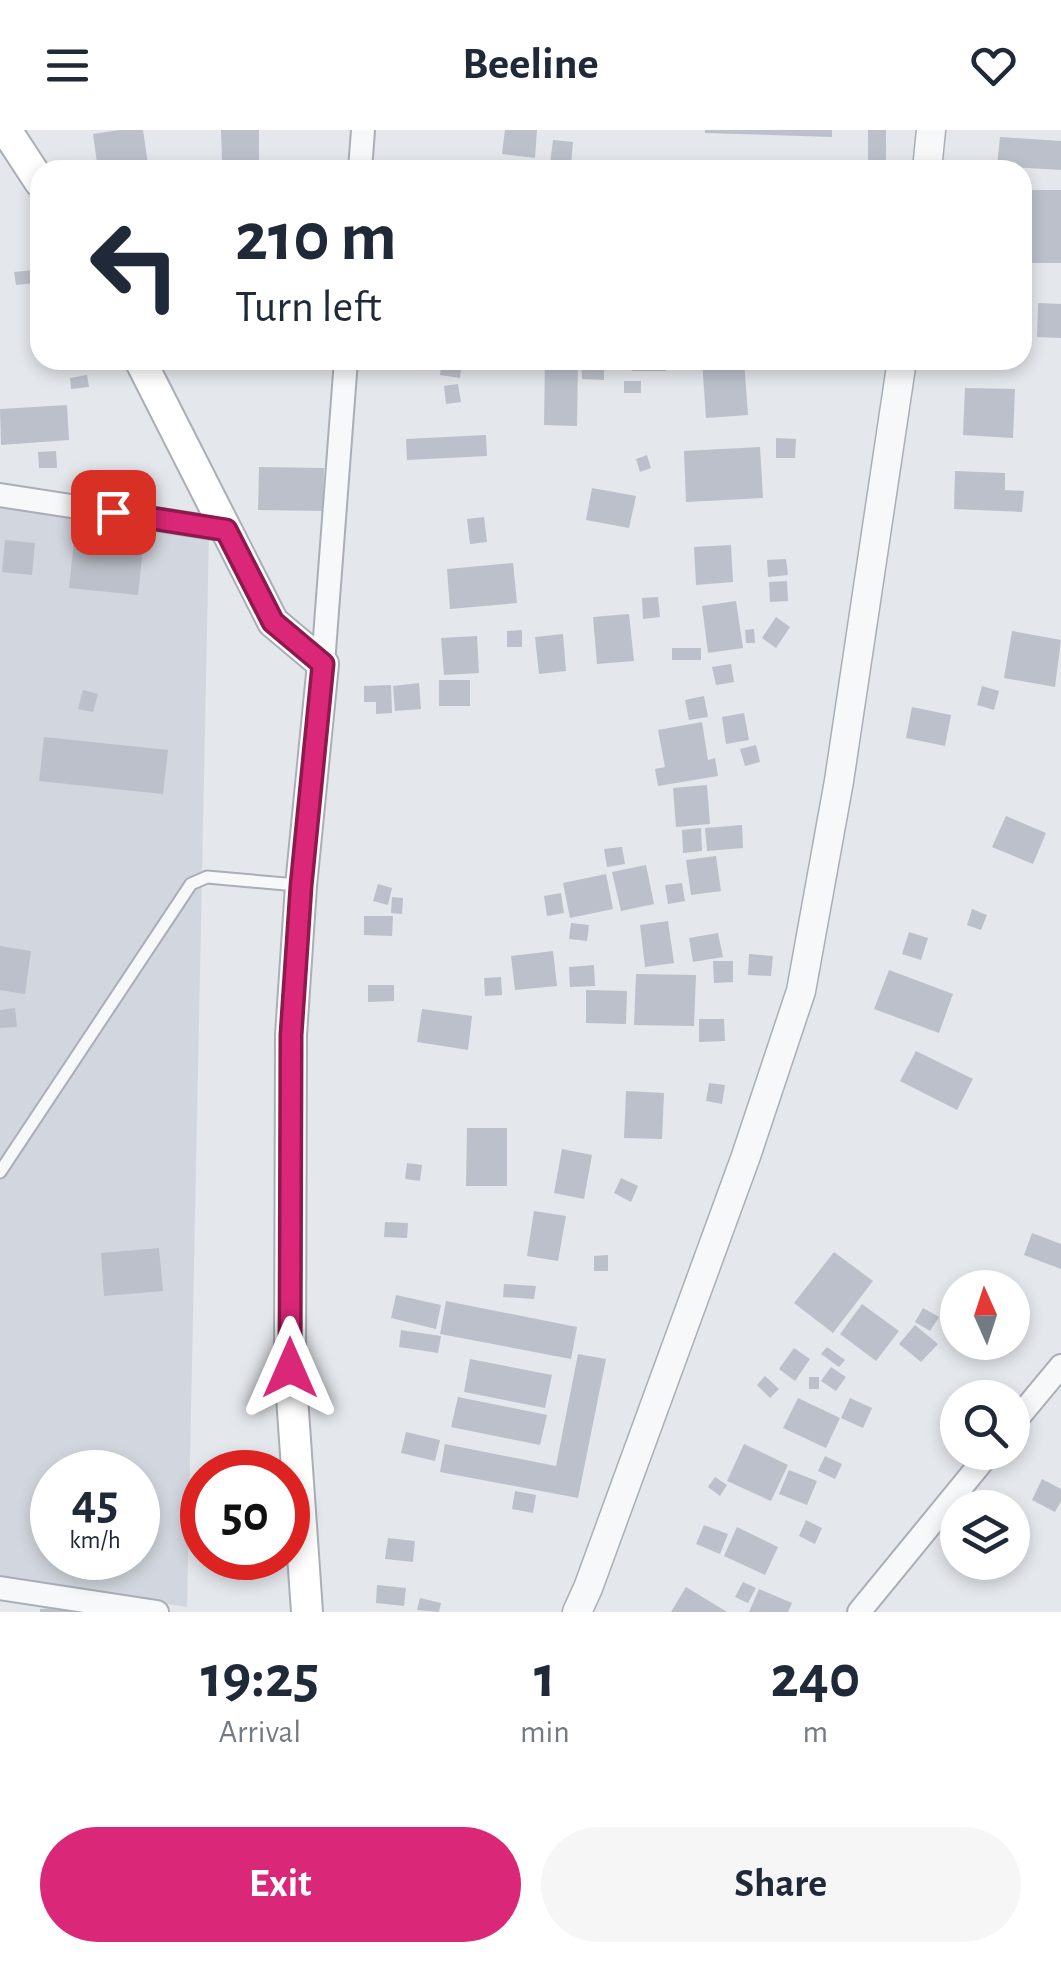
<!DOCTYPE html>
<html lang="en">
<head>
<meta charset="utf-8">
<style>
	:root { --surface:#fff; --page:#f6f6f7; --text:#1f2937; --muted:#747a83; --accent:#db2777 }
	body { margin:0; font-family:"Alegreya Sans",sans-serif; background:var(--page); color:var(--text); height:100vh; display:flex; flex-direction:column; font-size:38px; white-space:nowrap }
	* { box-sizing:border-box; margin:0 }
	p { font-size:32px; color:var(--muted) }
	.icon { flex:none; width:55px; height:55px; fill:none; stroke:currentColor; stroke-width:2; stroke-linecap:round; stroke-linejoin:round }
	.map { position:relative; height:1482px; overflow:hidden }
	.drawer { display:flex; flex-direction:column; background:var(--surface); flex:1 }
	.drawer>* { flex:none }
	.hud { position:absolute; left:30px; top:30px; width:1002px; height:210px; border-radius:30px; box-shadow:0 5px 15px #0003; background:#fff; color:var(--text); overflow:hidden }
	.needle { width:65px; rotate:357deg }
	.fabs { position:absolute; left:940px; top:1140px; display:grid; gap:20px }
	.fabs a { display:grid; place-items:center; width:90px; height:90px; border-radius:50%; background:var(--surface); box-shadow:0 5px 15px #0003; font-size:50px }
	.speed { position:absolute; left:30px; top:1320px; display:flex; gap:20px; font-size:50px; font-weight:700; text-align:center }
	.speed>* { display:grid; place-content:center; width:130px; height:130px; border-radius:50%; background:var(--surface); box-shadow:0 5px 15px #0003; line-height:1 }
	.speed small { font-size:25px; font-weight:400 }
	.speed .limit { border:15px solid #d22; background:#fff; color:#111 }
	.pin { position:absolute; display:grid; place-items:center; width:85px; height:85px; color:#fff; margin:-42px; border-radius:20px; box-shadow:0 5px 15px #0006 }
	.me { position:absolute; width:110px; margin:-55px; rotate:0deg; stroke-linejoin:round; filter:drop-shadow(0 0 8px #0008) }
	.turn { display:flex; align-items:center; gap:35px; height:210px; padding:0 40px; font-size:45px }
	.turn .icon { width:130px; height:130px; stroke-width:2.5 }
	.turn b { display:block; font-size:70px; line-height:85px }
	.eta { display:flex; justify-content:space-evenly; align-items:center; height:170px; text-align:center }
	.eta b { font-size:60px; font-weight:700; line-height:70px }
	.primary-button { display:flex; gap:20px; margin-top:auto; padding:20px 40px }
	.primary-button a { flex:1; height:115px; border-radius:60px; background:var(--accent); color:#fff; font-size:40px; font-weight:700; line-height:115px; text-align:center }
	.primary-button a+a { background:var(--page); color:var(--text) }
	header { display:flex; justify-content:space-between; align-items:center; height:130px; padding:0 40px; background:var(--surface); font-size:45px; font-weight:700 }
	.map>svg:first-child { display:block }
	.built { fill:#d2d6de; fill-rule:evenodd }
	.building { fill:#bbc0ca }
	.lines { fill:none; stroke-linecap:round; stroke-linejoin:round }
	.service-casing { stroke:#a9aeb7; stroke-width:15 }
	.minor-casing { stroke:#a9aeb7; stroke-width:26 }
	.tertiary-casing { stroke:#a9aeb7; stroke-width:31 }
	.secondary-casing { stroke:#a9aeb7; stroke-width:34 }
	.service { stroke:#f7f8fa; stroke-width:11 }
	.minor { stroke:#f7f8fa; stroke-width:22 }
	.tertiary { stroke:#f7f8fa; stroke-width:28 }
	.secondary { stroke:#fff; stroke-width:30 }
	.route-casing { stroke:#8e194d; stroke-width:25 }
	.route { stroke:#db2777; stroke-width:18 }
</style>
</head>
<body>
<header><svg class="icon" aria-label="menu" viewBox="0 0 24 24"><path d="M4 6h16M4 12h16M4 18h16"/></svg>Beeline<svg class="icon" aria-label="heart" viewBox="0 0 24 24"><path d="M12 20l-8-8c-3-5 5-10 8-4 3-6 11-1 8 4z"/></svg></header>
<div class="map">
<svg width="1061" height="1482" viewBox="0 0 1061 1482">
	<rect width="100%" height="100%" fill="#e4e7ec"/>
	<!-- built -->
	<path class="built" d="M0,378L209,402L187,1477L0,1446ZM52,1342H138V1428H52Z"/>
	<!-- building -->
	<path class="building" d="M119,0H143L148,34L98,40L93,4Z
		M221,0H259V31H222Z
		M505,0H537L535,28L502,24Z
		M705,0H832V7L705,3Z
		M868,0H886V32H868Z
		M1000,7L1061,11V40L997,36Z
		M553,10L573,12L571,35L550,34Z
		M708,32L768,33V40H708Z
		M1023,60H1061V133H1022Z
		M33,140L35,153L16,155L14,142Z
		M1038,173L1061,174V208L1037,207Z
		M214,230H269V236H214Z
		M442,230H462L460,248L440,245Z
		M545,230H578L577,296L544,295Z
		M581,230H604V250L582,249Z
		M610,230H624V239H610Z
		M632,230H666V241H632Z
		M702,230H744L748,285L706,288Z
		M87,245L89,257L71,259L70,248Z
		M624,251H641V263H624Z
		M458,254L461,272L446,274L444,256Z
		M965,258L1015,259L1013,308L963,305Z
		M67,275L69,310L1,315L0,279Z
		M486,305L487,326L407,330L406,309Z
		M776,308L796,309L795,328H776Z
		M760,317L763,368L686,372L684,321Z
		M56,321L57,338H39L38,322Z
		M647,325L651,338L640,342L636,329Z
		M259,337L324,338L323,381L258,380Z
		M955,341L1005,343V360L1024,361L1022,382L954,379Z
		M592,358L636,366L629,398L586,390Z
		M484,387L487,412L470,414L467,389Z
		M76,392L145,399L138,465L69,458Z
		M5,410L35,413L32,445L2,442Z
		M731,415L733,452L696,455L694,417Z
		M786,429L788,445L768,447L767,430Z
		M513,433L517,473L450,479L447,439Z
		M787,451L788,471L770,472L769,452Z
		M658,467L660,487L643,489L642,468Z
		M736,471L743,518L708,523L702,476Z
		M629,484L634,531L597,534L593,487Z
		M776,487L790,497L776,518L762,508Z
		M754,499L755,513H746L745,500Z
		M522,500V517H507V501Z
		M1012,501L1061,510L1055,557L1004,548Z
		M563,504L566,541L539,544L535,507Z
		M477,506L479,543L444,545L441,508Z
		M672,518H701V530H672Z
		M731,534L734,552L716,555L712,537Z
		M439,550H470V576H439Z
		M419,553L421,579L395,581L393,556Z
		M391,555L392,583L376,584V572H364V556Z
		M982,556L999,561L994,580L977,575Z
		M83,560L98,564L93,582L78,579Z
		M704,566L708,587L689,590L685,570Z
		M912,577L951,585L945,616L906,608Z
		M744,583L749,610L726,614L722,587Z
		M702,592L708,630L715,628L718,646L658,656L655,639L665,637L658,600Z
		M44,607L168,620L163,664L39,651Z
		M756,615L760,632L745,636L740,619Z
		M707,655L710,694L676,697L673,658Z
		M1006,686L1046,703L1033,734L992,717Z
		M742,695L743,718L707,721L705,698Z
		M701,698L702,721L683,723L682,700Z
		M622,717L625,734L607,737L604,719Z
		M716,726L721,761L691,765L686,730Z
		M646,735L654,774L621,781L612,742Z
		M606,744L613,779L570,788L563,753Z
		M682,753L685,771L668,774L665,755Z
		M378,754L392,758L388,775L373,771Z
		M561,763L564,783L547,786L544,766Z
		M392,767L403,768L402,784L391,783Z
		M972,779L987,785L981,800L967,795Z
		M364,786H393L392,806L364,805Z
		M668,791L674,833L645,837L640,795Z
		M571,793L589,795L587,811L569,809Z
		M909,802L928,808L921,830L902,824Z
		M718,803L723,827L693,832L689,808Z
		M0,816L31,821L25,864L0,860Z
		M553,821L557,856L515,860L511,826Z
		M749,824L773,826L771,846L748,845Z
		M713,831H733V852L714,853Z
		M594,835L595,856L570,857L569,837Z
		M889,840L953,864L939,903L874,879Z
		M636,844L696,845L694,896L634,895Z
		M501,847L502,865L485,866L484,848Z
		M368,855H394V871L368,872Z
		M586,860L627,861L626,894L586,893Z
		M15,878L17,897L0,898V880Z
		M422,879L472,886L468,920L417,912Z
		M699,889H724L725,911L699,912Z
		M916,921L973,949L957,980L900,951Z
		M709,953L725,955L722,974L706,971Z
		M626,961L664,963L662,1009L624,1008Z
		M467,998H507V1056H466Z
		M562,1019L592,1025L584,1069L554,1063Z
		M407,1033L422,1035L420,1051L405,1049Z
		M621,1048L638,1056L631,1072L614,1063Z
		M534,1081L566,1086L558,1131L527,1126Z
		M385,1092L408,1093L407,1108L384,1107Z
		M1032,1103L1061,1114V1139L1024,1125Z
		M159,1118L163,1161L104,1166L101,1123Z
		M834,1122L873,1151L833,1203L794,1173Z
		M608,1125V1141H594V1126Z
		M504,1154L536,1156L534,1169L503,1167Z
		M396,1165L441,1175L436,1199L391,1188Z
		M446,1171L577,1197L571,1229L440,1204Z
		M862,1174L899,1201L876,1231L840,1204Z
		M923,1178L939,1187L930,1201L915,1192Z
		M915,1195L938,1214L921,1232L899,1214Z
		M401,1200L441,1206L438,1223L399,1217Z
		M827,1217L845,1230L839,1237L821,1224Z
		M794,1218L810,1229L795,1251L779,1239Z
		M578,1224L606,1229L578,1368L440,1342L445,1314L556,1336Z
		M470,1229L552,1245L545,1278L464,1262Z
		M831,1237L846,1247L836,1261L821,1251Z
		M765,1246L779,1259L770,1268L757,1255Z
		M809,1247H819V1259H809Z
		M458,1267L547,1285L540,1315L451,1297Z
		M798,1268L840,1288L826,1318L783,1298Z
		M850,1268L872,1278L863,1298L841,1288Z
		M406,1302L440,1310L435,1331L401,1323Z
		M744,1314L788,1335L771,1371L727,1351Z
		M825,1326L842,1334L835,1349L818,1341Z
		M789,1340L817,1351L807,1375L779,1364Z
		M715,1347L727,1355L720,1366L708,1357Z
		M1042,1349L1061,1359V1371L1055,1382L1032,1370Z
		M515,1361L536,1365L533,1383L512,1379Z
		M806,1390L822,1398L815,1414L799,1406Z
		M704,1395L728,1404L720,1424L696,1414Z
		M737,1397L778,1417L765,1445L724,1426Z
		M388,1408L415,1411L413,1432L385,1429Z
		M743,1452L756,1458L748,1473L735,1467Z
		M377,1455L406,1458L404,1476L376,1473Z
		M686,1457L727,1482H671Z
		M759,1459L792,1473L788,1482H749Z
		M420,1468L441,1473L439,1482L417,1480Z
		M73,1477V1482H40V1479Z"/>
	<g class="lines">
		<defs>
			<path id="service" d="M0,1042L191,754L207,747L297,755"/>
			<path id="minor" d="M360,40L363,0
				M0,365L226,400
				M323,534L346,230
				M1012,1295L1061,1236
				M0,1458L157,1482
				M859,1482L990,1322"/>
			<path id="tertiary" d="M927,40L931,0
				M577,1482L588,1458L746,1026L801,861L839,651L902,230"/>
			<path id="secondary" d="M6,0L40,52
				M140,230L273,492L323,534L301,756L291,905L290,1238L307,1482"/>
		</defs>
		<!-- service casing -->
		<use href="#service" class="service-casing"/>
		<!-- minor casing -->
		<use href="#minor" class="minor-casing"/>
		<!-- tertiary casing -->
		<use href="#tertiary" class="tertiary-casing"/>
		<!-- secondary casing -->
		<use href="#secondary" class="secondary-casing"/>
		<!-- service -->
		<use href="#service" class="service"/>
		<!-- minor -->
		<use href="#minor" class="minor"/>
		<!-- tertiary -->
		<use href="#tertiary" class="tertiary"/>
		<!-- secondary -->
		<use href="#secondary" class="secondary"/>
	</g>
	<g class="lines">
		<defs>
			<path id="route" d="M113,382L226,400L273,492L323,534L301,756L291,905L290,1238"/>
		</defs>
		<!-- route casing -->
		<use href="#route" class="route-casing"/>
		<!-- route -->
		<use href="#route" class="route"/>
	</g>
</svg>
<div class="fabs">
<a><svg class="needle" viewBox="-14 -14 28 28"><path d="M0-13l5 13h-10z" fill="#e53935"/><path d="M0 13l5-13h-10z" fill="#747a83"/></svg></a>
<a><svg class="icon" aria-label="search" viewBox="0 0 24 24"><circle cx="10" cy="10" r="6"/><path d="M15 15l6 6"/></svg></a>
<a><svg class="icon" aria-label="layers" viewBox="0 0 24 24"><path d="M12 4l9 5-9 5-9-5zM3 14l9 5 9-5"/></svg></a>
</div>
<div class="speed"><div>45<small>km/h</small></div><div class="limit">50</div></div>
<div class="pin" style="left:113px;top:382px;background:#d93025"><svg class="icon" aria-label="arrive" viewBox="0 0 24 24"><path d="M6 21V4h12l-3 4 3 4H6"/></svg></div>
<svg class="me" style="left:290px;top:1238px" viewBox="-20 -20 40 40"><path d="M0-17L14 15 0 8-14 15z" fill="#db2777" stroke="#fff" stroke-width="4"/></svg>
<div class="hud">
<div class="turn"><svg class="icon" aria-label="left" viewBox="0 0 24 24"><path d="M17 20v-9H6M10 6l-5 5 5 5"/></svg><div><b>210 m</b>Turn left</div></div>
</div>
</div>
<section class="drawer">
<div class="eta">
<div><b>19:25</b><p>Arrival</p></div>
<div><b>1</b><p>min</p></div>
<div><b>240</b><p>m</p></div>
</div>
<div class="primary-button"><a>Exit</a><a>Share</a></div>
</section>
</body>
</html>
